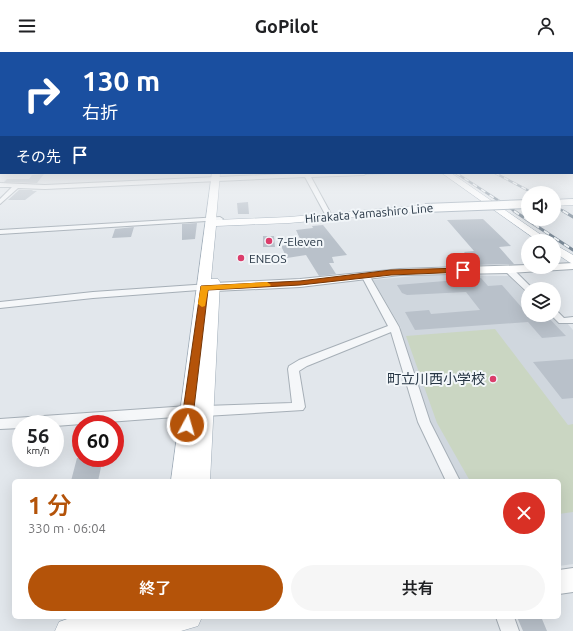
<!DOCTYPE html>
<html lang="ja">
<head>
<meta charset="utf-8">
<style>
	:root { --surface:#fff; --page:#f6f6f6; --text:#202124; --muted:#757577; --accent:#b45309 }
	body { margin:0; font-family:Ubuntu,"Noto Sans JP",sans-serif; background:var(--page); color:var(--text); height:100vh; display:flex; flex-direction:column; font-size:15px; white-space:nowrap }
	* { box-sizing:border-box; margin:0 }
	p { font-size:13px; color:var(--muted) }
	.icon { flex:none; width:22px; height:22px; fill:none; stroke:currentColor; stroke-width:2; stroke-linecap:round; stroke-linejoin:round }
	.map { position:relative; flex:1; overflow:hidden }
	.side { position:absolute; left:12px; top:427px; width:549px; height:140px; display:flex; flex-direction:column; background:var(--surface); border-radius:6px; box-shadow:0 4px 16px #0002 }
	.side>* { flex:none }
	.top-card { position:absolute; left:0px; top:0px; width:573px; height:122px; box-shadow:0 4px 16px #0002; background:#1a4fa0; color:#fff; overflow:hidden }
	.tools { position:absolute; left:521px; top:134px; display:grid; gap:8px }
	.tools a { display:grid; place-items:center; width:40px; height:40px; border-radius:50%; background:var(--surface); box-shadow:0 4px 16px #0002; font-size:20px }
	.speed { position:absolute; left:12px; top:363px; display:flex; gap:8px; font-size:20px; font-weight:700; text-align:center }
	.speed>* { display:grid; place-content:center; width:52px; height:52px; border-radius:50%; background:var(--surface); box-shadow:0 4px 16px #0002; line-height:1 }
	.speed small { font-size:10px; font-weight:400 }
	.speed .limit { border:6px solid #d22; background:#fff; color:#111 }
	.pin { position:absolute; display:grid; place-items:center; width:34px; height:34px; color:#fff; margin:-17px; border-radius:8px; box-shadow:0 2px 6px #0006 }
	.me { position:absolute; width:44px; margin:-22px; rotate:6deg; stroke-linejoin:round; filter:drop-shadow(0 0 3px #0008) }
	.turn { display:flex; align-items:center; gap:14px; height:84px; padding:0 16px; font-size:18px }
	.turn .icon { width:52px; height:52px; stroke-width:2.5 }
	.turn b { display:block; font-size:28px; line-height:34px }
	.then { display:flex; align-items:center; height:38px; padding:0 16px; background:#0003; gap:8px; font-size:15px }
	.round { display:grid; place-items:center; flex:none; width:42px; height:42px; border-radius:21px; background:var(--page) }
	.summary { display:flex; align-items:center; justify-content:space-between; height:68px; padding:0 16px }
	h1 { font-size:24px; font-weight:600; line-height:30px; color:var(--accent) }
	.button { display:flex; gap:8px; margin-top:auto; padding:8px 16px }
	.button a { flex:1; height:46px; border-radius:24px; background:var(--accent); color:#fff; font-size:16px; font-weight:600; line-height:46px; text-align:center }
	.button a+a { background:var(--page); color:var(--text) }
	header { display:flex; justify-content:space-between; align-items:center; height:52px; padding:0 16px; background:var(--surface); font-size:18px; font-weight:600 }
	.map>svg:first-child { display:block }
	.built { fill:#d0d7de }
	.green { fill:#cad6c2 }
	.lines { fill:none; stroke-linecap:round; stroke-linejoin:round }
	.stream { stroke:#9abbcf; stroke-width:1.5 }
	.building { fill:#b9c1ca }
	.street-casing { stroke:#a6afb7; stroke-width:2 }
	.secondary-casing { stroke:#a6afb7; stroke-width:2 }
	.primary-casing { stroke:#a0adb9; stroke-width:1 }
	.street { fill:#f5f7f9; fill-rule:evenodd }
	.secondary { fill:#fff; fill-rule:evenodd }
	.primary { fill:#fff; fill-rule:evenodd }
	.rail-far1-casing { stroke:#7a8997; stroke-width:2.5 }
	.rail-casing { stroke:#7a8997; stroke-width:3 }
	.rail-far1 { stroke:#f2f6f9; stroke-width:1.5; stroke-dasharray:5; stroke-linecap:butt }
	.rail { stroke:#f2f6f9; stroke-width:2; stroke-dasharray:6; stroke-linecap:butt }
	.primary-bridge-casing { stroke:#a0adb9; stroke-width:10; stroke-linecap:butt }
	.primary-bridge { stroke:#fff; stroke-width:8 }
	.route { fill:#b45309; stroke:#753606 }
	.slow { fill:#f59e0b }
	.poi-dot { fill:#db3d6b; stroke:#f2f6f9; stroke-width:1.5 }
	.labels { text-anchor:middle; dominant-baseline:central; stroke-width:4; stroke-linejoin:round; paint-order:stroke }
	.far-street-label { font-size:12px; fill:#283746; stroke:#f2f6f9 }
	.far-poi-label { font-size:12px; fill:#283746; stroke:#f2f6f9; text-anchor:start }
	.poi-label { font-size:14px; fill:#283746; stroke:#f2f6f9; text-anchor:end }
</style>
</head>
<body>
<header><svg class="icon" aria-label="menu" viewBox="0 0 24 24"><path d="M4 6h16M4 12h16M4 18h16"/></svg>GoPilot<svg class="icon" aria-label="person" viewBox="0 0 24 24"><circle cx="12" cy="8" r="4"/><path d="M4 21q1-7 8-7t8 7"/></svg></header>
<div class="map">
<svg width="573" height="579" viewBox="0 0 573 579">
	<rect width="100%" height="100%" fill="#e2e7ec"/>
	<!-- built -->
	<path class="built" d="M425,223L509,224L528,243V263H549L558,271H567L573,278V512L559,514V429H457L428,372L397,282L401,276L373,228Z"/>
	<!-- green -->
	<path class="green" d="M495,277L568,373L573,372V460L559,462V429H470L437,371L406,284Z"/>
	<g class="lines">
		<!-- stream -->
		<path class="stream" d="M362,122L395,121"/>
	</g>
	<!-- building -->
	<path class="building" d="M44,122L37,131L4,130L7,127H29L32,123Z
		M19,138H33L32,139H37L25,148H8Z
		M248,150L249,162H238L237,151Z
		M483,167L511,194L499,195L514,212L475,213L464,200L474,199L447,168Z
		M197,171L195,187L182,188V172Z
		M323,173L347,203L332,205L334,211H329L336,222L319,224L306,203L287,206L281,194L302,191L296,178L313,176L312,174Z
		M134,175L131,185L112,186L115,177Z
		M263,184H274L275,195H263Z
		M481,226L488,234L502,233L524,258L528,257V263H546L566,284L542,286L528,270L415,278L405,260L429,258L431,262L480,258L466,240L407,243L402,241L397,233Z
		M573,307V346L562,347L533,310Z
		M77,406H103L98,429H71Z
		M517,565H538L539,567H542L547,579H523Z"/>
	<g class="lines">
		<defs>
			<path id="street" d="M0,108H1V112H0Z
				M307,121H367L364,123L311,125L331,162L328,164L325,162L305,125L45,137L18,136L0,152V147L12,135H0V131L45,133Z
				M220,165L223,167L222,168L0,182V178Z
				M506,216H512L533,237H528V239H526L506,220Z
				M362,221H365L369,223L399,275L430,370L460,429H446L418,370L391,280L307,314L299,319L305,355L303,358L205,364L201,362L199,359L201,356L205,354L292,351L288,317L289,314L299,308L388,274L361,223Z
				M209,232L212,233L213,235L212,237L93,246L0,256V250L93,240Z
				M554,258L557,259L564,266L573,265V271H559L551,263H554Z
				M188,354L192,356L194,359L192,362L188,364L55,374V372H21V376L0,377V367Z
				M496,565H514L519,579H501Z"/>
			<path id="secondary" d="M573,211V217L509,221L400,223L300,235L214,239L210,238L208,235L210,232L214,231L300,227L400,217L528,213V215H554V212Z
				M573,516V540L559,542V518Z"/>
			<path id="primary" d="M212,121H220L216,168L289,165L425,153L430,156L425,159L289,171L216,174L211,227H218L220,230L210,429H171Z
				M442,121H451L550,189H538Z
				M573,147V153L554,154V148Z
				M554,192L573,203V212L569,210L554,200Z
				M73,565H202L198,574L181,579H55L59,570Z"/>
		</defs>
		<!-- street casing -->
		<use href="#street" class="street-casing"/>
		<!-- secondary casing -->
		<use href="#secondary" class="secondary-casing"/>
		<!-- primary casing -->
		<use href="#primary" class="primary-casing"/>
		<!-- street -->
		<use href="#street" class="street"/>
		<!-- secondary -->
		<use href="#secondary" class="secondary"/>
		<!-- primary -->
		<use href="#primary" class="primary"/>
		<defs>
			<path id="rail-far1" d="M456,121L516,160
				M495,121L533,141
				M554,154L565,160"/>
			<path id="rail" d="M514,159L573,198
				M563,159L573,165"/>
		</defs>
		<!-- rail-far1 casing -->
		<use href="#rail-far1" class="rail-far1-casing"/>
		<!-- rail casing -->
		<use href="#rail" class="rail-casing"/>
		<!-- rail-far1 -->
		<use href="#rail-far1" class="rail-far1"/>
		<!-- rail -->
		<use href="#rail" class="rail"/>
		<defs>
			<path id="primary-bridge" d="M425,156L528,152"/>
		</defs>
		<!-- primary-bridge casing -->
		<use href="#primary-bridge" class="primary-bridge-casing"/>
		<!-- primary-bridge -->
		<use href="#primary-bridge" class="primary-bridge"/>
	</g>
	<!-- sky -->
	<linearGradient id="sky" x2="0" y2="1"><stop stop-color="#89b7de"/><stop offset="0.57" stop-color="#f2f4f6"/><stop offset="1" stop-color="#f2f4f6" stop-opacity="0"/></linearGradient>
	<rect width="573" height="188" fill="url(#sky)"/>
	<!-- route -->
	<path class="route" d="M463,216L465,217V220L391,223L300,233L208,238L192,373L191,376L187,377L183,376L181,373L201,234L300,229L391,218Z"/>
	<!-- slow -->
	<path class="slow" d="M267,230L271,233L270,234L208,238L205,254L202,255L198,252L201,234Z"/>
	<!-- markers -->
	<g class="poi-dot">
		<circle cx="269" cy="189" r="4"/>
		<circle cx="241" cy="206" r="4"/>
		<circle cx="493" cy="327" r="4"/>
	</g>
	<g class="labels">
		<!-- far-street labels -->
		<g class="far-street-label">
			<text transform="translate(369 161) rotate(-5)">Hirakata Yamashiro Line</text>
		</g>
		<!-- far-poi labels -->
		<g class="far-poi-label">
			<text x="277" y="189">7-Eleven</text>
			<text x="249" y="206">ENEOS</text>
		</g>
		<!-- poi labels -->
		<g class="poi-label">
			<text x="485" y="327">町立川西小学校</text>
		</g>
	</g>
</svg>
<div class="tools">
<a><svg class="icon" aria-label="sound" viewBox="0 0 24 24"><path d="M4 9h4l5-4v14l-5-4H4zM17 9q2 3 0 6"/></svg></a>
<a><svg class="icon" aria-label="search" viewBox="0 0 24 24"><circle cx="10" cy="10" r="6"/><path d="M15 15l6 6"/></svg></a>
<a><svg class="icon" aria-label="layers" viewBox="0 0 24 24"><path d="M12 4l9 5-9 5-9-5zM3 14l9 5 9-5"/></svg></a>
</div>
<div class="speed"><div>56<small>km/h</small></div><div class="limit">60</div></div>
<div class="pin" style="left:463px;top:218px;background:#d93025"><svg class="icon" aria-label="arrive" viewBox="0 0 24 24"><path d="M6 21V4h12l-3 4 3 4H6"/></svg></div>
<svg class="me" style="left:187px;top:373px" viewBox="-20 -20 40 40"><circle r="17" fill="#b45309" stroke="#fff" stroke-width="3"/><path d="M0-11L8 9 0 5-8 9z" fill="#fff"/></svg>
<div class="top-card">
<div class="turn"><svg class="icon" aria-label="right" viewBox="0 0 24 24"><path d="M7 20v-9h11M14 6l5 5-5 5"/></svg><div><b>130 m</b>右折</div></div>
<div class="then">その先<svg class="icon" aria-label="arrive" viewBox="0 0 24 24"><path d="M6 21V4h12l-3 4 3 4H6"/></svg></div>
</div>
<section class="side">
<div class="summary"><div><h1>1 分</h1><p>330 m · 06:04</p></div><a class="round" style="background:#d93025;color:#fff"><svg class="icon" aria-label="close" viewBox="0 0 24 24"><path d="M6 6l12 12M18 6L6 18"/></svg></a></div>
<div class="button"><a>終了</a><a>共有</a></div>
</section>
</div>
</body>
</html>
